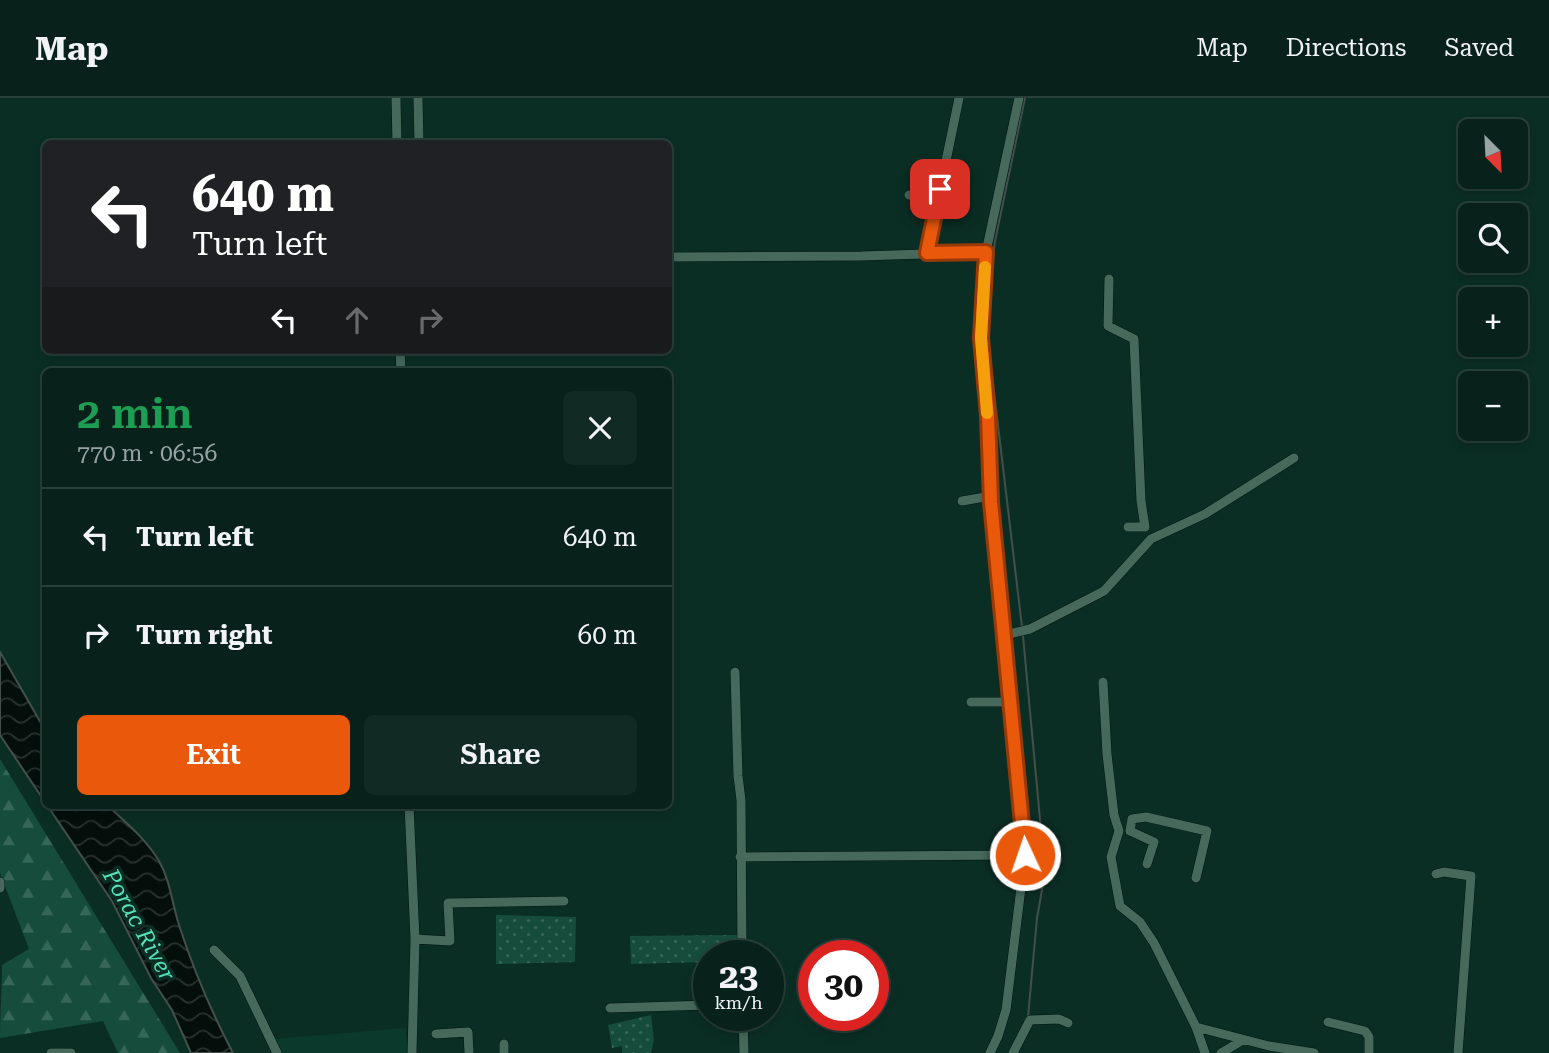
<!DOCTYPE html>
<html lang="en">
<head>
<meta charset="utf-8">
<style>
	:root { --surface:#08221b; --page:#112a24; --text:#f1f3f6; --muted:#98a4a3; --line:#293f3a; --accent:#ea580c }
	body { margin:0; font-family:"Roboto Serif",serif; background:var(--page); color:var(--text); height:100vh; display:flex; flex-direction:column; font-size:26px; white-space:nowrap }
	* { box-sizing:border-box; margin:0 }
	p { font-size:23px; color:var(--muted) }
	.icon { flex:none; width:38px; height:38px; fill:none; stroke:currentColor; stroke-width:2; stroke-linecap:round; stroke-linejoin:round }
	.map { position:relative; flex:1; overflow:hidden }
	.side { position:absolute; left:42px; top:270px; width:630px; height:441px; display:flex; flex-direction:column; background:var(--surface); border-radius:10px; box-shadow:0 4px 10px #0003,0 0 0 2px var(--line) }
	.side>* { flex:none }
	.guide { position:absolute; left:42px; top:42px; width:630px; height:214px; border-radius:10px; box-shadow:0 4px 10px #0003,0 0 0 2px var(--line); background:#202124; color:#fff; overflow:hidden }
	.needle { width:46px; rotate:156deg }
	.fabs { position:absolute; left:1458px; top:21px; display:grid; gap:14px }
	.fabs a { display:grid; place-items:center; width:70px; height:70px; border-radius:10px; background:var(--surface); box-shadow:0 4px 10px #0003,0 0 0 2px var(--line); font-size:35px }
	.speed { position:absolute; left:693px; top:842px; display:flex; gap:14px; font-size:35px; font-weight:700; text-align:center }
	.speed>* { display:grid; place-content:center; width:91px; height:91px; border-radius:50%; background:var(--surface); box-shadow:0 4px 10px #0003,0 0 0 2px var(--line); line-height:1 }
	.speed small { font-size:18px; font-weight:400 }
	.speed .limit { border:10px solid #d22; background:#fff; color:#111 }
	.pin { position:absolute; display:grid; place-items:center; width:60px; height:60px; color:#fff; margin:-30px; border-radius:14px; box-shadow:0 4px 10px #0006 }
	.me { position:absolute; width:77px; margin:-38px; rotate:357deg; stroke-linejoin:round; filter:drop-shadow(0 0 5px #0008) }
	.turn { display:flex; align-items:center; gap:24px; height:147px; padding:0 35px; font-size:32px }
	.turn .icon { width:91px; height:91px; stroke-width:2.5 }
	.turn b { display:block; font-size:49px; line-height:60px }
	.lanes { display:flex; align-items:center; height:66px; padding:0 35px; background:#0003; justify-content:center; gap:35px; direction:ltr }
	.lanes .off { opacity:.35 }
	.round { display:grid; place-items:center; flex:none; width:74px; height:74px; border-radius:10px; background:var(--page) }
	.head { display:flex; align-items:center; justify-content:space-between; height:119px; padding:0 35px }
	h1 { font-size:42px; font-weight:600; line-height:52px; color:#1e9e55 }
	.button { display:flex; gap:14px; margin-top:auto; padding:14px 35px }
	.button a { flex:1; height:80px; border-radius:10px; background:var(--accent); color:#fff; font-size:28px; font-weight:600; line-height:80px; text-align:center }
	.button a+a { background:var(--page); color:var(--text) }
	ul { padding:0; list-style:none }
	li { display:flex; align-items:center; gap:21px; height:98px; padding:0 35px; border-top:2px solid var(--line) }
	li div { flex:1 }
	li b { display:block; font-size:26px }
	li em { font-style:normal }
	header { display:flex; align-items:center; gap:42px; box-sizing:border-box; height:98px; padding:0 35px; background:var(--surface); border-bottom:2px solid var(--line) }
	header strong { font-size:33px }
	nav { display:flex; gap:38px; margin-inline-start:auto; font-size:24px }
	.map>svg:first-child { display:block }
	.built { fill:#0a3a2c }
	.grass { fill:url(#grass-dots) }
	.forest { fill:url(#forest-firs) }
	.water { fill:url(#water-waves); stroke:#43504b; stroke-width:2 }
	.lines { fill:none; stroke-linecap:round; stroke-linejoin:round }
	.stream { stroke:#43504b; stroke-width:2 }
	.minor-casing { stroke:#00150e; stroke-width:10 }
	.minor { stroke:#46695c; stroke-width:9 }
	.route-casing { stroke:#983908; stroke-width:18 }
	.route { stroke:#ea580c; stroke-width:12 }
	.slow { stroke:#f59e0b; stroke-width:12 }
	.labels { text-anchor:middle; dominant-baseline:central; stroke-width:7; stroke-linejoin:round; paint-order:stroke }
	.water-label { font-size:23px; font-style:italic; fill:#57e1b8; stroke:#0b2e24 }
</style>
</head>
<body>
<header>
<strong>Map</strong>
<nav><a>Map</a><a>Directions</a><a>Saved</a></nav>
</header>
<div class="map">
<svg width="1549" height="955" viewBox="0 0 1549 955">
	<defs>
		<pattern id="grass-dots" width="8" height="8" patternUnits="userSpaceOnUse" patternTransform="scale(1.75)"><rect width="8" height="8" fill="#154c3c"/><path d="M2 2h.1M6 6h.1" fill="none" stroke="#366658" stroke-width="1.8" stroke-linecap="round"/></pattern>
		<pattern id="forest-firs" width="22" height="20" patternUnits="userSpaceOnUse" patternTransform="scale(1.75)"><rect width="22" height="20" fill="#154c3c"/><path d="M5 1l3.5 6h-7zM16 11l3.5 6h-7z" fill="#366658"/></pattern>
		<pattern id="water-waves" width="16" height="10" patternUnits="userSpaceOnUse" patternTransform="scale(1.75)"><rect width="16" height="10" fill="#040f0b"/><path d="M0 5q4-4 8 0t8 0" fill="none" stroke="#28322e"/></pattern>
	</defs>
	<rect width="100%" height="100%" fill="#0b2e24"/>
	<!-- built -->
	<path class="built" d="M406,930L407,955H281L274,941Z"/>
	<!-- grass -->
	<path class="grass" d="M496,817L576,819L575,864L496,866Z
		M738,837V857L709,858V864L631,866L630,838Z
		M651,917L654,942L651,955H622V948L612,950L608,927Z"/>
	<!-- forest -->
	<path class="forest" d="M0,661L180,955H118L103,923L0,940C0,915 2,892 2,867L29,851L0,775Z"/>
	<!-- water -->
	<path class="water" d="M0,554L45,632V704L0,637Z
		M47,707H107C125,724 146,741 159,763C171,784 172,807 180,830C194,873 212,915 233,955H191L172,912L151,880L112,803Z"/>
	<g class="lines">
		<!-- stream -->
		<path class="stream" d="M1022,529L986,226L995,143L1025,0
			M1023,538L1045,775L1037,820L1028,919"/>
		<defs>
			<path id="minor" d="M396,0L397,46
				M418,0L419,46
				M909,97L937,101
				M927,155L959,0
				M668,159L861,158L986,154
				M1109,181L1108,228L1134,241L1141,403L1145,429H1128
				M400,252L401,273
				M962,403L991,398
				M1005,537L1030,531L1104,493L1151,441L1205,416L1294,360
				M735,574L738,678L741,702L742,858
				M1103,584L1107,656L1114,717L1119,733L1111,759L1120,808L1140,824L1154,845L1196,929L1205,955
				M971,604H1011
				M409,707L415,841L412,955
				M740,759L1025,757
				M1147,766L1154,744L1130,733L1132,721L1146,719L1207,733L1196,780
				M1436,776L1444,774L1471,778L1458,955
				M0,784V790
				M415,841L450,843L448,805L564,803
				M214,852L240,878L277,955
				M610,910L709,907
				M743,917L744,955
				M1328,924L1365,933L1369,939V955
				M1196,929L1269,948L1314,955
				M436,936L468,934L469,955
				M504,946V955
				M51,955H71
				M990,955L998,938L1006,912L1025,757L991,404L989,346L981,240L983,191L986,154L1019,0
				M1013,955L1030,922L1059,921L1068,925
				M1221,955L1243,942"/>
		</defs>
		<!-- minor casing -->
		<use href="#minor" class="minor-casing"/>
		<!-- minor -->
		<use href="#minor" class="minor"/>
	</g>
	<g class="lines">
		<defs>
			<path id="route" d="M940,91L927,155L986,154L981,240L988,318L991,404L1025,757"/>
		</defs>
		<!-- route casing -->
		<use href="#route" class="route-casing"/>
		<!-- route -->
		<use href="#route" class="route"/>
		<!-- slow -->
		<path class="slow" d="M985,169L981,240L987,315"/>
	</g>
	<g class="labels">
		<!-- water labels -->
		<g class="water-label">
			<text transform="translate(139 827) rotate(61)">Porac River</text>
		</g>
	</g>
</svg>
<div class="fabs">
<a><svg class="needle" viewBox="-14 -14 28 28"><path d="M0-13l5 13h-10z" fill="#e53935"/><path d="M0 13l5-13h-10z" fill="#98a4a3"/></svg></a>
<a><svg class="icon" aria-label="search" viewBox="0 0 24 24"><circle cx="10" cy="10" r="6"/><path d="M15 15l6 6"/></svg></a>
<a>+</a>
<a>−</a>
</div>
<div class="speed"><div>23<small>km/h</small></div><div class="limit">30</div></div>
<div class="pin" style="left:940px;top:91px;background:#d93025"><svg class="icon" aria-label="arrive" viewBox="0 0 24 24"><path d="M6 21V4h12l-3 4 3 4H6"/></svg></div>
<svg class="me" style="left:1025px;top:757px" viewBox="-20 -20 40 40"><circle r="17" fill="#ea580c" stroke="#fff" stroke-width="3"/><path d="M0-11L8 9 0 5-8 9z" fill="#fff"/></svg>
<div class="guide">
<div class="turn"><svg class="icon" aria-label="left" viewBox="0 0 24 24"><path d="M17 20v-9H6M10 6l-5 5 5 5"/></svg><div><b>640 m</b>Turn left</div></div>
<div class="lanes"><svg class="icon" aria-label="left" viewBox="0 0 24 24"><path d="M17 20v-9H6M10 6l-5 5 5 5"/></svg><svg class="icon off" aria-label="ahead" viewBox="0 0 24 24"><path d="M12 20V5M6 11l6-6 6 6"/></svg><svg class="icon off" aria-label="right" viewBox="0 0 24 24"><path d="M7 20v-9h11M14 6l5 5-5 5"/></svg></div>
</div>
<section class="side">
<div class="head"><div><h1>2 min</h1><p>770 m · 06:56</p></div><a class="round"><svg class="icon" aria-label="close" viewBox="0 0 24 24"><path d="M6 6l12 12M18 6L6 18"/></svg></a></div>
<ul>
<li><svg class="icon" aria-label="left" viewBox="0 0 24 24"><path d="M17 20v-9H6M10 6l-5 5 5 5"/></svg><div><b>Turn left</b></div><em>640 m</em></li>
<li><svg class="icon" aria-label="right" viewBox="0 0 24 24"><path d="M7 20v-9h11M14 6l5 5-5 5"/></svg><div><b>Turn right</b></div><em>60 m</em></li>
</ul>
<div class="button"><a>Exit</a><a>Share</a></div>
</section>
</div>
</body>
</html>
